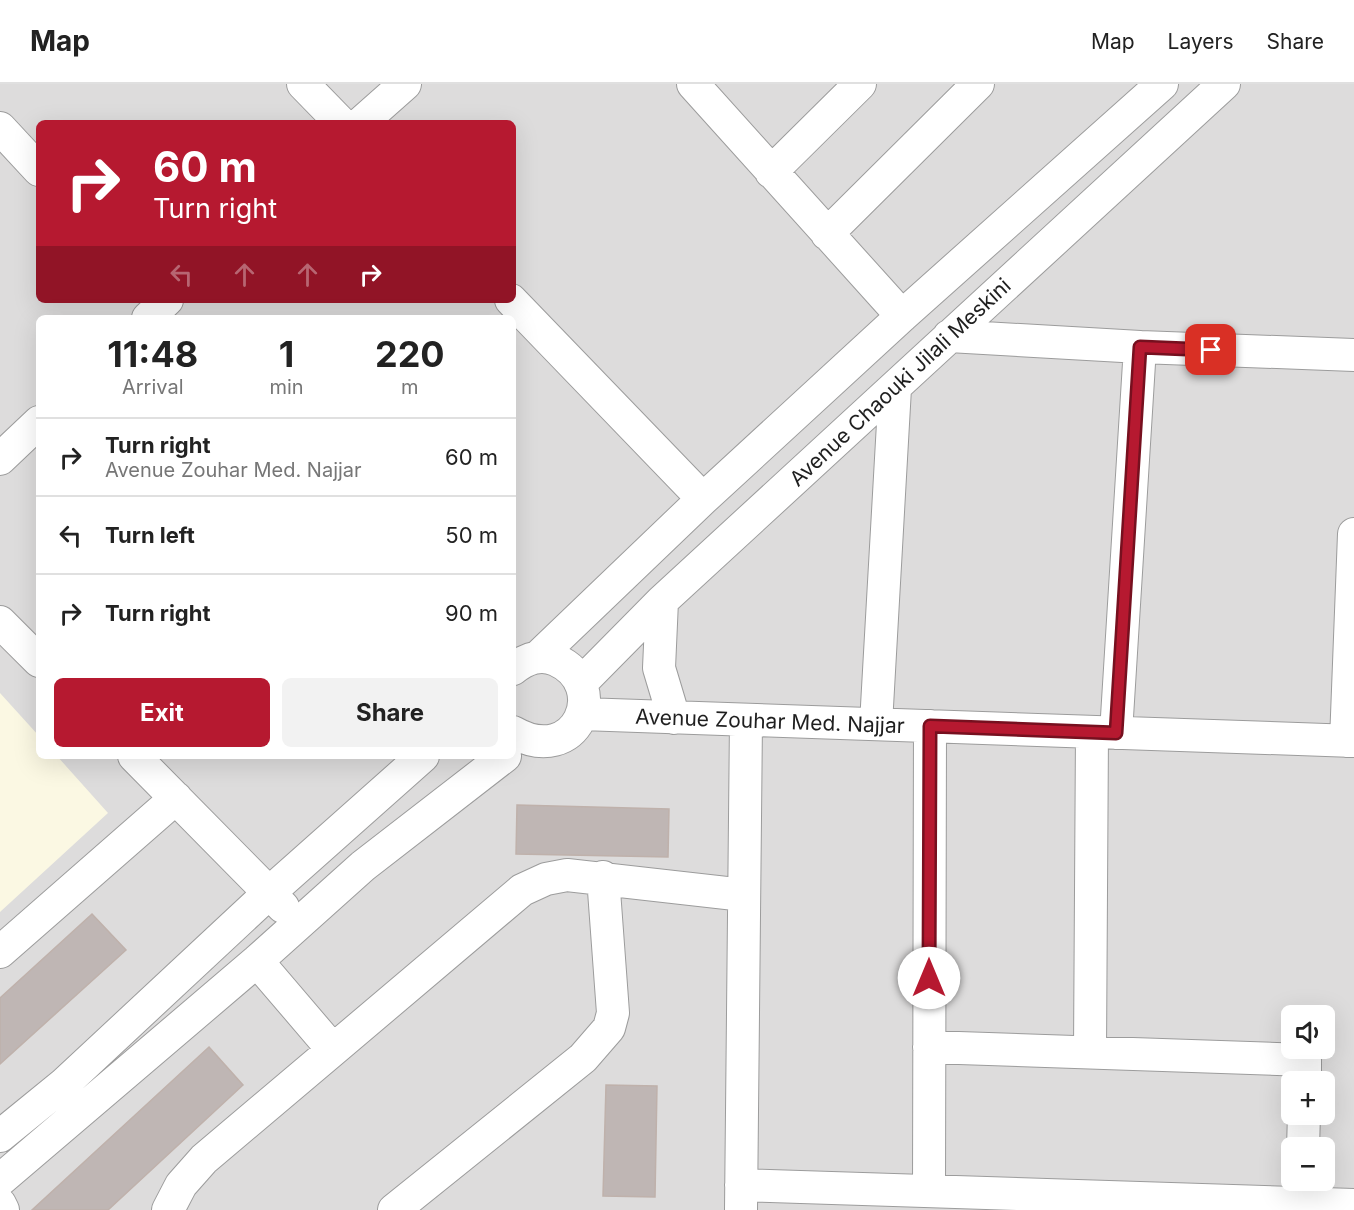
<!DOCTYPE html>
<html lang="en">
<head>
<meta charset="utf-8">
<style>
	:root { --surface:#fff; --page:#f2f2f2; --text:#222; --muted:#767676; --line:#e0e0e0; --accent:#b61930 }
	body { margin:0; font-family:Inter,sans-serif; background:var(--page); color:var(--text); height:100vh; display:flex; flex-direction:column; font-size:22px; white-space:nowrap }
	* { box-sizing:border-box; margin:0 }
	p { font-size:20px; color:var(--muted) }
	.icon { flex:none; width:33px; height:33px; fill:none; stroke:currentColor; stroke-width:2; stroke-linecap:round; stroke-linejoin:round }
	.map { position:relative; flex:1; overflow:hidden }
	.drawer { position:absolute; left:36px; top:231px; width:480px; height:444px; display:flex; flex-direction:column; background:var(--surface); border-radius:9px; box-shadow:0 6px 24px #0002 }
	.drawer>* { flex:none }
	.banner { position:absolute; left:36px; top:36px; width:480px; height:183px; border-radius:9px; box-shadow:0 6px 24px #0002; background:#b61930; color:#fff; overflow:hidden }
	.fabs { position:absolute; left:1281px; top:921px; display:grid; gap:12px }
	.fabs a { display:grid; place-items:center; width:54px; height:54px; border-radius:9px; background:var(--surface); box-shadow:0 6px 24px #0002; font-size:30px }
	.pin { position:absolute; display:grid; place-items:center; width:51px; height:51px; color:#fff; margin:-26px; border-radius:12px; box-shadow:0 3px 9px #0006 }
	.me { position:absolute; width:66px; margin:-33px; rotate:0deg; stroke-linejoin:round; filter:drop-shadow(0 0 4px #0008) }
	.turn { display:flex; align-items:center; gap:21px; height:126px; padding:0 18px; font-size:27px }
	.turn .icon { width:78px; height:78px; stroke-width:2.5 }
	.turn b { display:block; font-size:42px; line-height:51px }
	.lanes { display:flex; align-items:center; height:57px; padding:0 18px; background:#0003; justify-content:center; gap:30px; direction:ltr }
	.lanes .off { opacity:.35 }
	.eta { display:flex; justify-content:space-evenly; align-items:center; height:102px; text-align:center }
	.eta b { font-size:36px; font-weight:700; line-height:42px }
	.action { display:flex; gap:12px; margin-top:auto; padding:12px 18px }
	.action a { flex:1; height:69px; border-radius:9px; background:var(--accent); color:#fff; font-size:24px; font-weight:700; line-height:69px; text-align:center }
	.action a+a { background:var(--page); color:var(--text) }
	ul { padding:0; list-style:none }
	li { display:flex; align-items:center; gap:18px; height:78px; padding:0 18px; border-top:2px solid var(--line) }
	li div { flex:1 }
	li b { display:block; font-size:22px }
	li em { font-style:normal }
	header { display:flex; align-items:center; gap:36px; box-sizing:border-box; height:84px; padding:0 30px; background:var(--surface); border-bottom:2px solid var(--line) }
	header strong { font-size:28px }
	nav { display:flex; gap:33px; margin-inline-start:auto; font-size:21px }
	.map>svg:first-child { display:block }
	.residential { fill:#dddcdc; fill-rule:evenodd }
	.education { fill:#fbf8e3 }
	.building { fill:#bfb6b4; stroke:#bfb1ab; stroke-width:1.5 }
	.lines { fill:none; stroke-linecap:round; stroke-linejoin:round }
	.street-casing { stroke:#9c9c9c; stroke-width:34 }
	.street { stroke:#fff; stroke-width:32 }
	.route-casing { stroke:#76101f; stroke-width:15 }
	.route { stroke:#b61930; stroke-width:10 }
	.labels { text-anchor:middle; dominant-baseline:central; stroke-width:5; stroke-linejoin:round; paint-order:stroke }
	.street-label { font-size:21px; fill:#1f1f1f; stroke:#fff }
</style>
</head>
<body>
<header>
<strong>Map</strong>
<nav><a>Map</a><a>Layers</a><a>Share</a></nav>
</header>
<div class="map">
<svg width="1354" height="1126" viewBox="0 0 1354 1126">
	<rect width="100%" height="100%" fill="#efebe7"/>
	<!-- residential -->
	<path class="residential" d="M0,0H1354V1126H0ZM39,39H513V216H39ZM39,234H513V672H39ZM1292,932H1324V964H1292ZM1292,998H1324V1030H1292ZM1292,1064H1324V1096H1292Z"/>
	<!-- education -->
	<path class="education" d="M0,609L39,652V672H57L108,729L0,828Z"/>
	<!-- building -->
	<path class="building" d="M517,721L669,725L668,773L516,770Z
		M92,830L126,866L0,980V914Z
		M209,963L243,1001L108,1126H32Z
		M606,1001L657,1002L655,1113L603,1112Z"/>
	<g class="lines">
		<defs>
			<path id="street" d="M303,0L341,39
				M693,0L902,232
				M361,39L405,0
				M0,44L39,86
				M771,88L860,0
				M827,150L978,0
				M511,216L703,415
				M148,234L167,216
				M949,252L1140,263L1354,271
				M0,375L39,338
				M662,517L659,584L674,634
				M0,538L39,577
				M539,572L703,415L902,232L1162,0
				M513,585C526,575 540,569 556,576C612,601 577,685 513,648
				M581,599L662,517L1224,0
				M582,630L1354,657
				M876,640L895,304
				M1116,649L1140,263
				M1346,657L1354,450
				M134,672L283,823
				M0,868L176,714
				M257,877L333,966L522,806L546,795L567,791L744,811
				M929,963L1305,976V998
				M1090,967L1092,648
				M0,1052L64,1000L270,808L423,672
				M1303,1064L1304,1030
				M0,1096L257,877L363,782L505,672
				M741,1101L1354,1121
				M929,1107L930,642
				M0,1120L3,1126
				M168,1126L181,1101L204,1075L333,966
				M394,1126L583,974L609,944L613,929L603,793
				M741,1126L746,636"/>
		</defs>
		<!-- street casing -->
		<use href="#street" class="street-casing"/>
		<!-- street -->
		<use href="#street" class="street"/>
	</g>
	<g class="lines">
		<defs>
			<path id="route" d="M929,894L930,642L1116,649L1140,263L1211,266"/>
		</defs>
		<!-- route casing -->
		<use href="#route" class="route-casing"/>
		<!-- route -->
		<use href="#route" class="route"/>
	</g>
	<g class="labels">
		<!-- street labels -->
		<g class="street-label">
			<text transform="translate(900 298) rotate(-43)">Avenue Chaouki Jilali Meskini</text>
			<text transform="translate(770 637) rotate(2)">Avenue Zouhar Med. Najjar</text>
		</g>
	</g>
</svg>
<div class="fabs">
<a><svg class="icon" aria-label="sound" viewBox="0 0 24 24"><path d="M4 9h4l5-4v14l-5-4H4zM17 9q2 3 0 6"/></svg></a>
<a>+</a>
<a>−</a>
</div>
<div class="pin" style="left:1211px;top:266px;background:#d93025"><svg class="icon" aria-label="arrive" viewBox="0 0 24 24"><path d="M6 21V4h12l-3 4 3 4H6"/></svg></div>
<svg class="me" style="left:929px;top:894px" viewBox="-20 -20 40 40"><circle r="19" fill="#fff"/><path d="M0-13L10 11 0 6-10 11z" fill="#b61930"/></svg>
<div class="banner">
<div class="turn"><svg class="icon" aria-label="right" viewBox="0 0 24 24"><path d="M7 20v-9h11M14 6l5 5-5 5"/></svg><div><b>60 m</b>Turn right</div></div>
<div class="lanes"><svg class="icon off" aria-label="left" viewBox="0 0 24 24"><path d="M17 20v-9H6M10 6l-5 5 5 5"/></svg><svg class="icon off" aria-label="ahead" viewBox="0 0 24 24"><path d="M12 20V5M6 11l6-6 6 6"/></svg><svg class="icon off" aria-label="ahead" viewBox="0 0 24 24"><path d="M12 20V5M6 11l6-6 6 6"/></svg><svg class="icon" aria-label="right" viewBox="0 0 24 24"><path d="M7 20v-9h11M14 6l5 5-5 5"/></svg></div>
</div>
<section class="drawer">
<div class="eta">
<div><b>11:48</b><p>Arrival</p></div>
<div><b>1</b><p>min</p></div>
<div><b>220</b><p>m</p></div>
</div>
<ul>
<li><svg class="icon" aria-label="right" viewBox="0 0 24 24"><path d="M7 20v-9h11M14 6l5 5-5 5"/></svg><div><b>Turn right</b><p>Avenue Zouhar Med. Najjar</p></div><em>60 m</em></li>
<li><svg class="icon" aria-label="left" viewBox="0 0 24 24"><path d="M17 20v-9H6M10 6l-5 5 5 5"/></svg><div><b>Turn left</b></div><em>50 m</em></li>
<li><svg class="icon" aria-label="right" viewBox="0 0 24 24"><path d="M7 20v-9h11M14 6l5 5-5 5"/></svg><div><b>Turn right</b></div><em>90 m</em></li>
</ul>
<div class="action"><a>Exit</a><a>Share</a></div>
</section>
</div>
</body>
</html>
